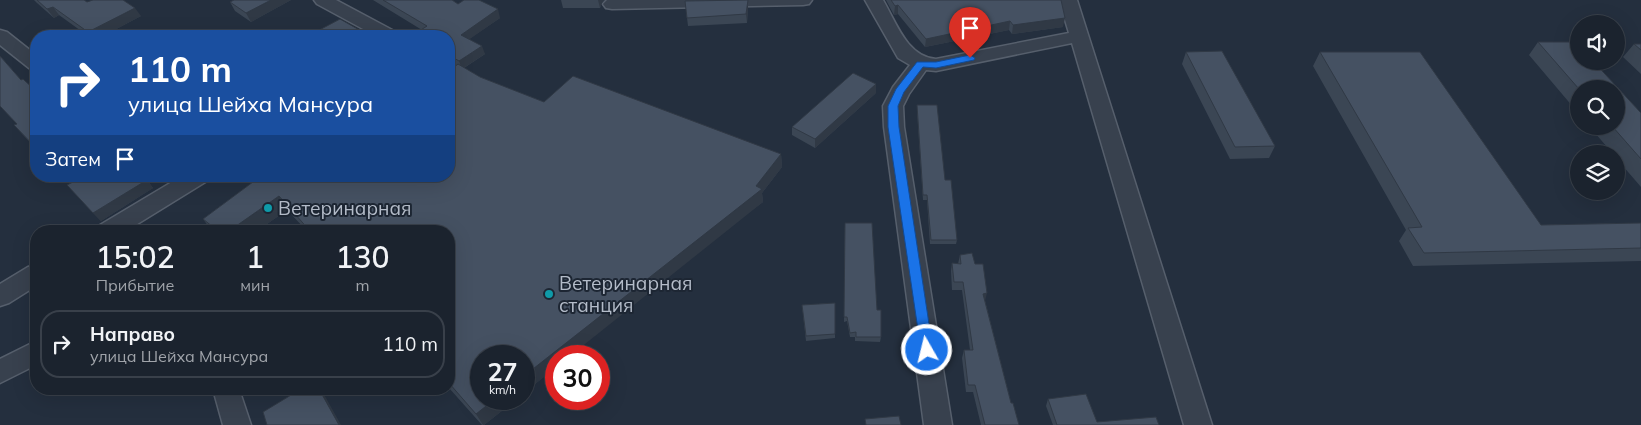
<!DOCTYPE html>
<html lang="ru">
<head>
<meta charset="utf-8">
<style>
	:root { --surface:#1b232e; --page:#242b36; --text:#f1f3f6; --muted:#a0a4aa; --line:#39404a }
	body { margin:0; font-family:Mulish,sans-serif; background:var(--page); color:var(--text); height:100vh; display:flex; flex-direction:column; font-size:19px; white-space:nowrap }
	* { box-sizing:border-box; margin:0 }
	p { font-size:16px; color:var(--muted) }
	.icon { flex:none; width:28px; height:28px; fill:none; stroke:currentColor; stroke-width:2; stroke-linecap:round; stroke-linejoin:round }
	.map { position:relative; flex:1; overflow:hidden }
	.details { position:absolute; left:30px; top:225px; width:425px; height:170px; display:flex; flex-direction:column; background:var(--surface); border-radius:20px; box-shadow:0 5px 20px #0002,0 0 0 1px var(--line) }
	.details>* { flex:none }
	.top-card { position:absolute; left:30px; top:30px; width:425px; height:152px; border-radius:20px; box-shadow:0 5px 20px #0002,0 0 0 1px var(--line); background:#1a4fa0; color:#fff; overflow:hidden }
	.controls { position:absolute; left:1570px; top:15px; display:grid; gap:10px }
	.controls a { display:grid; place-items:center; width:55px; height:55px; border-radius:50%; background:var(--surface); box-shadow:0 5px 20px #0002,0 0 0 1px var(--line); font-size:25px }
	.speed { position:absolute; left:470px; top:345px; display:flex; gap:10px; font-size:25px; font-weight:700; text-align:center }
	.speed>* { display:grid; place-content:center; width:65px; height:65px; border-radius:50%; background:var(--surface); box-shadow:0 5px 20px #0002,0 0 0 1px var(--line); line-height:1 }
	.speed small { font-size:12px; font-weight:400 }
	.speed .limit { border:8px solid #d22; background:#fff; color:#111 }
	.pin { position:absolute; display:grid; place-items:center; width:42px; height:42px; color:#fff; margin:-51px -21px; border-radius:50% 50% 50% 0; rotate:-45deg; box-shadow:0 0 5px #0007 }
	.pin .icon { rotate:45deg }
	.me { position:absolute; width:55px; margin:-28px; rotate:352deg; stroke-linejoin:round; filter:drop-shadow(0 0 4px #0008) }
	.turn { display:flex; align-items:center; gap:18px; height:105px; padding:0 15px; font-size:22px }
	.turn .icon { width:65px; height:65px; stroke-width:2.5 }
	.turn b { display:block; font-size:35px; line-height:42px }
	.then { display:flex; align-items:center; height:48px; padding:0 15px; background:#0003; gap:10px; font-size:19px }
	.eta { display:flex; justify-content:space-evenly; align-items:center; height:85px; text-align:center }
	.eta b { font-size:30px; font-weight:600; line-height:35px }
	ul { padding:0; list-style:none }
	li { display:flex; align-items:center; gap:15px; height:68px; margin:0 10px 8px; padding:0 5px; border:2px solid var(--line); border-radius:20px }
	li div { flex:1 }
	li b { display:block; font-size:19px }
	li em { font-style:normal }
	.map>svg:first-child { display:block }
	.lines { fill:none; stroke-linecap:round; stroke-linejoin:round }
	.minor-casing { stroke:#565f6c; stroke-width:3 }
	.minor { fill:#38414e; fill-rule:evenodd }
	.wall { fill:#3b4654 }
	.shaded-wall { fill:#303945 }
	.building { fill:#455162; stroke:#303945 }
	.route { fill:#1a73e8; stroke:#114b97 }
	.culture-dot { fill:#0f9aa8; stroke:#1d2633; stroke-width:2 }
	.labels { text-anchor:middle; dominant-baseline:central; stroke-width:4; stroke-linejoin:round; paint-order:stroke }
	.poi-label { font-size:19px; fill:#b4bcc9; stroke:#1d2633; text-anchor:start }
</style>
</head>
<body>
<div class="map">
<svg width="1641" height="425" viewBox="0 0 1641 425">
	<rect width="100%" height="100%" fill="#242f3e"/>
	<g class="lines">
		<defs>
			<path id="minor" d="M314,0H336L396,32L398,36H376L317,4Z
				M607,0H812L809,4L803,5L612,9L606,8L603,4Z
				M865,0H883C896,22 907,57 936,59L1069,33L1059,0H1077L1212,425H1184L1072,43L936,71L926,70L909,94L903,106L904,127L952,425H924L884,127L883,106L893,87L910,65L898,58Z
				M0,30L7,32L36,55V70L29,68L0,45Z
				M182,176H210L207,181L126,231H97L100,225Z
				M36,265V286L9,303L0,306V284L28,267Z
				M36,341V365L0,383V359Z
				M213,389H239L251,425H223Z"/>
		</defs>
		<!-- minor casing -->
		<use href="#minor" class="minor-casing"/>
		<!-- minor -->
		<use href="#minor" class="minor"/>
	</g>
	<!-- wall -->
	<path class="wall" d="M34,0H84L87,2L141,16L103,36H88L59,15L54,18L37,3Z
		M291,0L251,22L235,11L230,2Z
		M373,0H452L458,4L500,18L469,39L485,54L464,68L480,77L544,102L781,154L782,167L762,193L763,202L556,356V367L524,393L481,399H517L484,425H482L449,388V231H307L287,210L257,231H212L203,219L261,176H449L455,66L449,62V36H413V35L422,30Z
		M561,0H604L602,3L600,8H563Z
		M748,0V8L747,23L688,26L685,1Z
		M886,0H1061L1063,27L1012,34L1009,30L925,47L898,14L894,15Z
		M1538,42H1575L1579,46V61H1593L1641,113V187L1616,158V154H1613L1589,126H1616V89H1579V114L1529,55Z
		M1634,44H1641V74L1623,57Z
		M1186,52L1275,146L1269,158L1230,159L1182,64Z
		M1320,52L1541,225L1641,223V261L1413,266L1399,241L1406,230L1313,66Z
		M0,56L21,80L36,91V149L14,125L17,124L0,106Z
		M876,93L815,148L792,135V127Z
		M917,105L945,180L957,240L956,244H930L927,200H923L917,110Z
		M62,176H141L147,180L153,188L101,221L67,185L71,183Z
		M845,223L877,310L881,337L880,342L855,341V337H850L847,321L844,322Z
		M960,255L985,301L1011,403L1019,425H981L973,392H966L962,358L964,350H970L962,290H952L951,271L952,263L958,264Z
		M835,303V338L806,341L802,305Z
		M1048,399L1097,422L1159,425H1053L1046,406Z"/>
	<!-- shaded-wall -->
	<path class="shaded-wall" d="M271,0H291L251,22L246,13Z
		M598,0H604L602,3L600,8Z
		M748,0V8L747,23L746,14Z
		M898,5V14L894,15L895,6Z
		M53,7L59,15L54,18L47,9Z
		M135,8L141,16L103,36H91L88,32Z
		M498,9L500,18L464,43L461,35Z
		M1065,18L1063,27L1012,34L1013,25Z
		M1010,21L1009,30L925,47L926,39Z
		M363,32L365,36H356Z
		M482,46L485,54L462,69L459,61Z
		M876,84V93L815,148V139Z
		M781,154L782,167L762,193L763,202L570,356H556V367L524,393V376L756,186Z
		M147,180L153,188L101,221L93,213Z
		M279,196L287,210L257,231H229Z
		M987,293L985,301L981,302L983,294Z
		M319,389H321L341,425H339Z
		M495,399H517L484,425H483L476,414Z"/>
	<!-- building -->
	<path class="building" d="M37,0H84L87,2L93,0H123L135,8L88,32L53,7L47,9Z
		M234,0H271L246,13L230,2Z
		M383,0H452L458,4L464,0H479L498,9L461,35L482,46L459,61L449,55V36H415L413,35L427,26Z
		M748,0L746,14L687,18L685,1Z
		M891,0H1061L1065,18L1013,25L1010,21L926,39L898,5L895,6Z
		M340,19L363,32L356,36H308Z
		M1538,42H1575L1579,46V61H1593L1641,113V159L1612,126H1616V89H1579Z
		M1634,44H1641V50Z
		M1222,51L1275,146L1235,147L1186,52Z
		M1320,52H1420L1541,225L1641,223V248L1424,253L1408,228L1422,227Z
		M0,56L21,80L23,79L36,91V148L14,125L17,124L0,106Z
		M458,64L480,77L544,102L573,76L781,154L756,186L762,189L524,376V356H481V399H495L476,414L449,383V231H310L279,196L229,231H218L203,219L261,176H449V71Z
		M853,73L876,84L815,139L792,127Z
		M917,105H937L945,180H951L957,240H931L927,195H923Z
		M66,176H141L147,180L93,213L67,185L73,182Z
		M845,223H872L877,310H881V337H856V332L850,333L847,317H844Z
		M972,253L975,264H983L987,293L983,294L1011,403H1013L1019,425H985L975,385H968L964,350H973L963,282H954L952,263L961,264L960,255Z
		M835,303V334L806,336L802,305Z
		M301,389H319L339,425H267L263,412Z
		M1086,394L1097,422L1156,417L1159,425H1057L1048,399Z
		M899,416L901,425H866L865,419Z"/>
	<!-- route -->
	<path class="route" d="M970,55L975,58L974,60L936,68L923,67L904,92L898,106L899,127L933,350L932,354L927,356L922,354L921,350L888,127V106L896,89L917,62H936Z"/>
	<!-- markers -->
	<g class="culture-dot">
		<circle cx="268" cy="208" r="5"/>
		<circle cx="549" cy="294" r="5"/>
	</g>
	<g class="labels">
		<!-- poi labels -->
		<g class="poi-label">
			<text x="278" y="208">Ветеринарная</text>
			<text x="559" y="283">Ветеринарная<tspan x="559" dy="22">станция</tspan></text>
		</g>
	</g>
</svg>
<div class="controls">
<a><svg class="icon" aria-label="sound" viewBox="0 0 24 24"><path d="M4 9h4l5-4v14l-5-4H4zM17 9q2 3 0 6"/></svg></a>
<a><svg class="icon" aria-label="search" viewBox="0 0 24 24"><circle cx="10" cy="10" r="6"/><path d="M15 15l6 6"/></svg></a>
<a><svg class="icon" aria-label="layers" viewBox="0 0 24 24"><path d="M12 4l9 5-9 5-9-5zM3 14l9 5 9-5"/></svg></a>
</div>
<div class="speed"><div>27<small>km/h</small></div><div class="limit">30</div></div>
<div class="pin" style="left:970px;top:58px;background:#d93025"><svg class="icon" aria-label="arrive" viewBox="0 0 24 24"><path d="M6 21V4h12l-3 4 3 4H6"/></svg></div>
<svg class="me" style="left:927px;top:350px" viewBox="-20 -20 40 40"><circle r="17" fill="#1a73e8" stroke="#fff" stroke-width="3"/><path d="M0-11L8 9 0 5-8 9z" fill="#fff"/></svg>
<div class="top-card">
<div class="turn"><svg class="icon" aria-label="right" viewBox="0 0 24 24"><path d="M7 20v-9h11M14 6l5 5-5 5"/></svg><div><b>110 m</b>улица Шейха Мансура</div></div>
<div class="then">Затем<svg class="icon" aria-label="arrive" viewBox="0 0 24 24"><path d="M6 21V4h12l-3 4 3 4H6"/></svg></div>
</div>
<section class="details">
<div class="eta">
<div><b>15:02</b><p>Прибытие</p></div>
<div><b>1</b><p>мин</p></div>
<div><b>130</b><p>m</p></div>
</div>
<ul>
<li><svg class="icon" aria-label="right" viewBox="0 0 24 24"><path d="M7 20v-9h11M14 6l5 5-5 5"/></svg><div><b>Направо</b><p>улица Шейха Мансура</p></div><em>110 m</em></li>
</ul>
</section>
</div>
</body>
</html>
